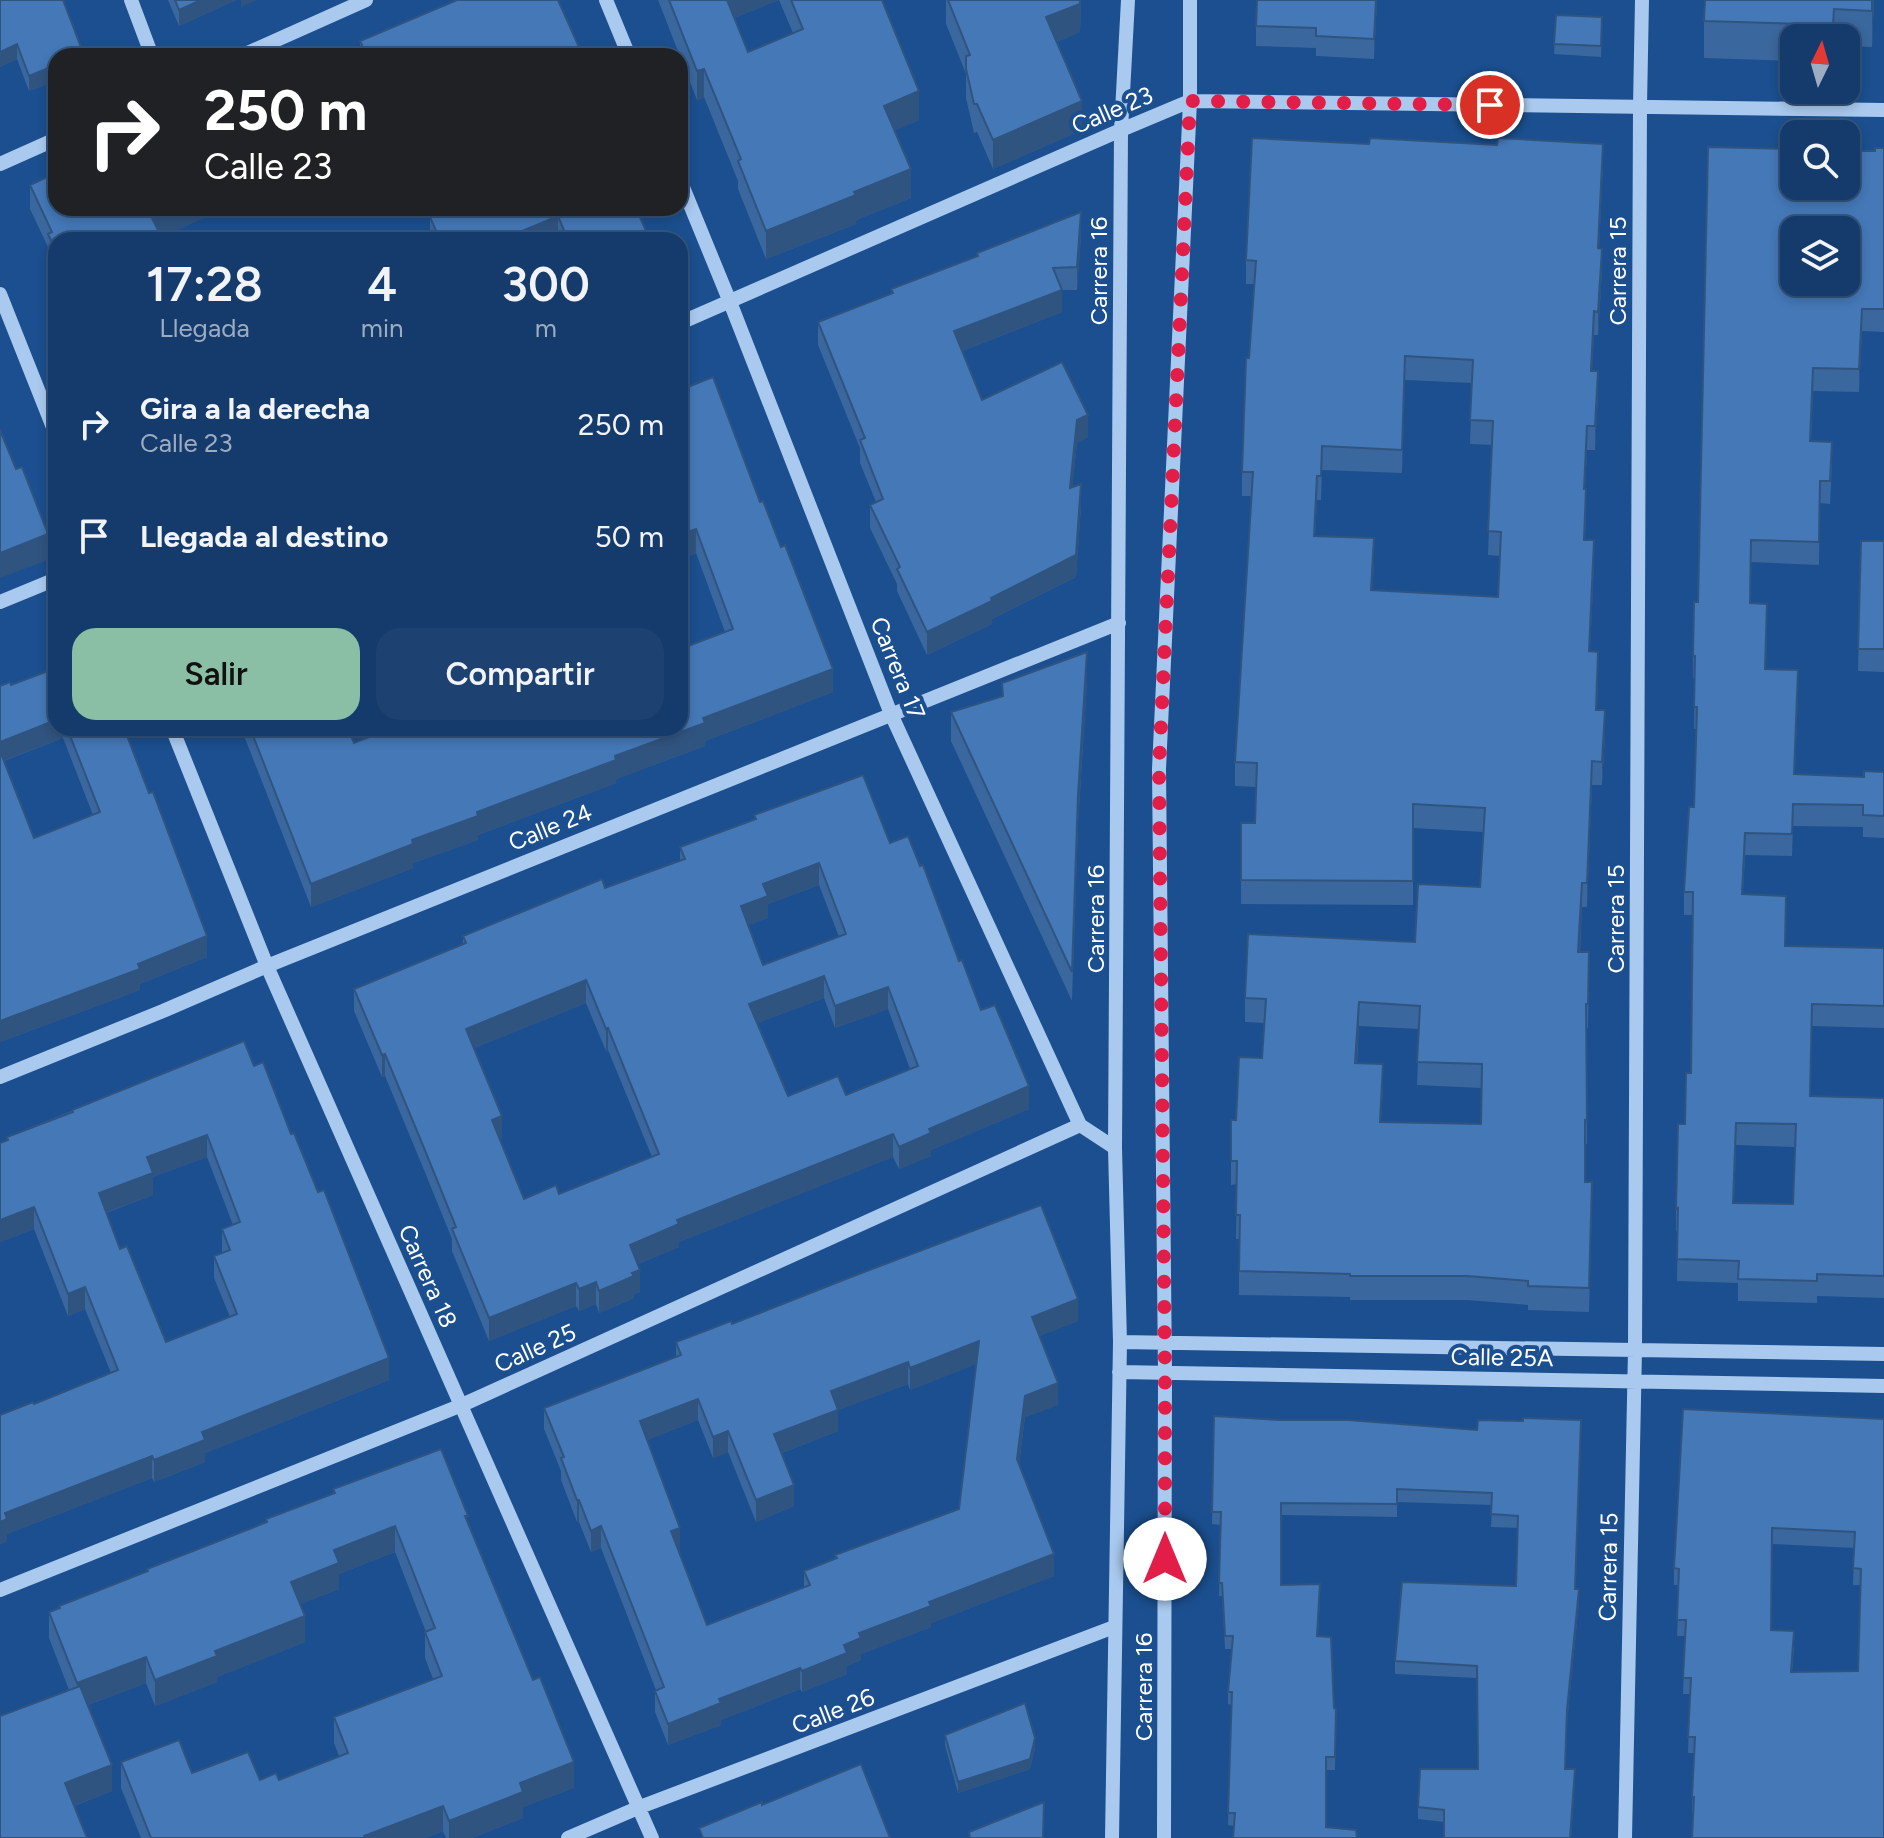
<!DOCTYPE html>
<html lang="es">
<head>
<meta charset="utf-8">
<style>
	:root { --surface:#143b6b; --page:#1d4271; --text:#f1f3f6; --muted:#9dadc1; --line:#33557e; --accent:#8abfa5 }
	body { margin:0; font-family:Figtree,sans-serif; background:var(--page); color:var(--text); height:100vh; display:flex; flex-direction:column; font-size:30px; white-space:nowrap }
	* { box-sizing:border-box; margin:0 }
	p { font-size:26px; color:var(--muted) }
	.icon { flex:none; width:44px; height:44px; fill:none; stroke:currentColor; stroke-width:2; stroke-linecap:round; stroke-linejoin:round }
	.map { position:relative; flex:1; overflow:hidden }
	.sheet { position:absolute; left:48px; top:232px; width:640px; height:504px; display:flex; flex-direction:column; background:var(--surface); border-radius:24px; box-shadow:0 4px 12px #0003,0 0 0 2px var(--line) }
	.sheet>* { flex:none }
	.banner { position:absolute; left:48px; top:48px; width:640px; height:168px; border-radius:24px; box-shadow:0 4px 12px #0003,0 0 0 2px var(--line); background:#202124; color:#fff; overflow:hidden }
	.needle { width:52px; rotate:5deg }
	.tools { position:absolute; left:1780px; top:24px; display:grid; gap:16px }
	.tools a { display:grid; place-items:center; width:80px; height:80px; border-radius:16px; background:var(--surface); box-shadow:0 4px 12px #0003,0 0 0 2px var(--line); font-size:40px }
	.pin { position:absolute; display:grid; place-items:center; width:68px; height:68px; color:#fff; margin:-34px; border:4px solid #fff; border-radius:50%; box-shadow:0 2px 8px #0007 }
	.me { position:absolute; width:88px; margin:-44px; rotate:0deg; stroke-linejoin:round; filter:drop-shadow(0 0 6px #0008) }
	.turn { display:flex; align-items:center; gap:28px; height:168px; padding:0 24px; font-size:36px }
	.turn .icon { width:104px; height:104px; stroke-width:2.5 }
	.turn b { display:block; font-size:56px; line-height:68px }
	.eta { display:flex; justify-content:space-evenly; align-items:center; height:136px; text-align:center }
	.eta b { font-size:48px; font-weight:600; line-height:56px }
	.action { display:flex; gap:16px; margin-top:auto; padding:16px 24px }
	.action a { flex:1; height:92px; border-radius:24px; background:var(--accent); color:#111; font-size:32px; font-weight:600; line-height:92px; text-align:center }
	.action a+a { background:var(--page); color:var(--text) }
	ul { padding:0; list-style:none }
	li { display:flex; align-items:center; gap:24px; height:112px; padding:0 24px }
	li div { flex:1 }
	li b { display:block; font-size:30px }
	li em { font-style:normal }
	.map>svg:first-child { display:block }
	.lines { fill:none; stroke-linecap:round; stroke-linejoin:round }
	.minor { stroke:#a9c9ee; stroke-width:14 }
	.wall { fill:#3a679d; fill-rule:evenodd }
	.shaded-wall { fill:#305480 }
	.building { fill:#4478b7; stroke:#305480; stroke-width:2; fill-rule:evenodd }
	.route { stroke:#e11d48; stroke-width:14; stroke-dasharray:0 25.2 }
	.labels { text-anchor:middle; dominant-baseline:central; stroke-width:8; stroke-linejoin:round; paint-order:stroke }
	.street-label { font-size:24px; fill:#fff; stroke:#1b4f8f }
</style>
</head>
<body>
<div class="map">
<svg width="1884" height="1838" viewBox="0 0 1884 1838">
	<rect width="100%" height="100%" fill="#1b4f8f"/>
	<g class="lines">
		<!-- minor -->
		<path class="minor" d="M131,0L152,56
			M606,0L629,56
			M241,56L366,0
			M0,164L56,139
			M680,180L730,302L891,714L1080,1125L1115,1148
			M0,294L56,435
			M680,323L1121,130L1190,101L1884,110
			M0,602L56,579
			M172,728L267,966L652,1838
			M0,1077L163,1011L267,966L1119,623
			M1120,1342L1884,1354
			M1119,1372L1884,1386
			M0,1590L462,1405L1080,1125
			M568,1838L640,1807L1114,1627
			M1112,1838L1120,1342L1115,1148L1121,130L1128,0
			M1164,1838L1165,1373L1159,769L1190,101V0
			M1625,1838L1635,1350L1640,106L1642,0"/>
	</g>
	<!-- wall -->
	<path class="wall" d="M0,0L84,56H56V81L29,91L17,59L0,67Z
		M168,0H236L179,26Z
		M658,0H882L919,120L894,130L911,198L856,220V224L766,259L738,189V181L704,97L697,100ZM779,0L793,33L748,52L734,18Z
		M946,0H1081L1080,32L1056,42L1082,130L993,169L977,132L974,133L966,98V74L946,24Z
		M1377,0L1374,59L1316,56V48L1256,46V26Z
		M1874,0L1872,47L1846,46V38H1794V61L1704,58V21Z
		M1556,15L1602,17L1601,57L1554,54Z
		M360,41L583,56H360Z
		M1884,148V332L1862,331L1859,392L1813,391L1811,441L1832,464L1830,504L1820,503L1819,565L1751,562V603L1767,626L1766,669L1798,692L1795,774L1864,777L1884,772V838L1863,837V827L1793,826L1792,856L1745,855L1743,894L1786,918L1785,946L1884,948V1028L1812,1026L1810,1096L1884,1098V1298L1817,1296V1303L1738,1301V1283L1677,1281L1678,1231H1676V1209L1691,1073L1692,915H1684V892L1694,807L1696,729H1694L1695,678H1693V656L1698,602L1875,151ZM1736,1145L1795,1147L1793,1204L1734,1203Z
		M1603,167L1599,249L1602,272L1598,335H1594L1592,371L1598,395L1595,450H1587L1585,489L1586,513L1585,540L1594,564L1590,651L1598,675L1597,710L1605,734L1602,785H1592L1587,907H1582L1580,952H1589L1588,1028H1586L1587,1144H1585V1182L1592,1206L1589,1312L1528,1310V1305L1467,1300H1350V1297L1239,1295V1239H1236L1237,1184L1231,1185V1120H1236L1262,1058L1264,1023L1245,1022V998L1415,942L1480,887L1483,832L1413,828V905L1241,904V823H1255L1256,787L1235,786V762L1252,496H1242V472L1254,284H1246V260ZM1405,380L1472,383L1470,444L1492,445L1488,555L1500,556L1498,597L1372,590L1374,562L1315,536L1317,500H1321L1322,470L1402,473ZM1359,1026L1419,1029L1417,1085L1482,1088L1481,1124L1381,1122L1383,1088L1357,1063Z
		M30,185L56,240V275L48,257V247L30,209Z
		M636,208L650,240H430V217Z
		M1081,235L1077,290H1062V312L962,351L982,400L1088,437L1077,443L1072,487L1081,506L1076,577L992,619V624L927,655L897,591V584L870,528V505L876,502L860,463V448L818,345V322L891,294V289L977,257V253Z
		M680,390L833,692L705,741V746L616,779V783L478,835V840L413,863V868L311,907L241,728H348L354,743L680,728L725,632L696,553L680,559Z
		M1861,541H1884V672L1858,671Z
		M1087,682L1078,825L1072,1001L951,741V712L1002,696V683Z
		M11,685L56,728H124L207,957L140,984V990L0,1042V686ZM63,738L93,815L34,838L4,761Z
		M754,815L890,843L920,866L959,961L1029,1109L931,1150V1156L899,1169L893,1157L679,1242V1247L638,1264L640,1292L634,1294V1298L599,1313L596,1304L579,1311L576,1306L489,1341L452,1251V1239L424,1170L385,1076L382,1077L354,1011V989L463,944V936L605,888L680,860V847L754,819ZM819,885L839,937L763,965L748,925L768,918V904ZM824,998L835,1028L888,1009L910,1069L846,1095L788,1096L757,1023ZM586,1003L606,1051L608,1050L652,1157L559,1194L524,1199L499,1139L502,1138L474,1048Z
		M244,1041L389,1380L205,1453V1462L154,1482L152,1478L7,1534V1541L0,1544V1415L34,1404L111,1373L85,1309L68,1316L34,1229L0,1242V1143L7,1140V1137ZM207,1157L233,1225L222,1229V1253L214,1256V1278L230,1317L166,1342L120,1249L106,1213L153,1195V1177Z
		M1078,1321L1039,1336L1058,1405L1025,1417L1019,1464L1054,1576L931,1623V1627L861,1654V1660L847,1666V1674L802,1692L800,1689L721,1720V1725L668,1745L655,1712V1691L656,1690L601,1548L591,1552L579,1522H577L561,1480V1471L544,1429V1408L676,1357V1342L732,1324ZM976,1364L959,1509L835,1555V1559L804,1571V1588L707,1625L678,1550L680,1549L647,1440L698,1420L713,1458L728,1452L756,1522L794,1506L782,1453L838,1431V1410L908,1384L910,1390Z
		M1214,1416L1477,1430L1575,1589L1579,1601L1567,1723L1565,1769L1575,1781L1571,1838H1444V1822L1418,1819V1807L1477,1769V1678L1395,1674V1661L1516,1586L1518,1528L1491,1527L1492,1505L1397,1502V1517L1281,1515V1585L1320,1596L1318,1636L1336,1722L1335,1770H1326L1234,1826L1228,1825L1232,1705L1228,1704V1692L1232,1649H1225L1222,1596H1219L1221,1525L1212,1524Z
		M1884,1419V1838L1692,1813L1694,1753H1688L1690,1694H1683L1685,1636H1677L1679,1585H1674V1568ZM1772,1544L1854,1548L1853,1585H1861L1858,1671L1792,1672L1794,1647L1771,1630Z
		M333,1489L468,1521L574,1788L523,1807V1818L472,1838H446L443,1831L426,1838H141L121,1788V1762L192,1773L260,1780H279L339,1756L334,1743V1717L433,1679L425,1658V1632H426L395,1552L339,1574V1589L300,1604L305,1642L217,1677V1682L155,1706L146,1683L88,1705L112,1791L74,1806L0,1838L69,1690L49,1638V1612L147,1571V1569L266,1522V1519L333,1494Z
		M945,1735L1035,1748L1030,1769L958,1793L945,1745Z"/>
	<!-- shaded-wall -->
	<path class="shaded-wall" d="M201,0H236L179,26V10Z
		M241,0H257L241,7Z
		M724,0H779L724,22Z
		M1080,0H1081L1080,32L1046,46V17Z
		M1376,0H1377L1374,59V39Z
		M1872,0H1874L1872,47Z
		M17,44V59L0,67V52Z
		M56,65V81L29,91V76Z
		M704,69V97L697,100V71Z
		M919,91V120L884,135V106Z
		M1082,101V130L993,169V140Z
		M1603,144V167L1598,272V248Z
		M911,169V198L856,220V224L766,259V231L854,192Z
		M174,208H227L155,240L152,218Z
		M1081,212V235L1077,290V267Z
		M558,216V239L503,240V239Z
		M1602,249V272L1598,335V312Z
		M1062,290V312L954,354V331Z
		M1862,309V331L1859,392V369Z
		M1594,311V335L1591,394V371Z
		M1405,356V380L1402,473V450Z
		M1598,371V395L1595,450V426Z
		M1088,415V437L1077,443L1070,511V488L1077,420Z
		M1587,426V450L1584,513V489Z
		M1317,476V500L1314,559V536Z
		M1081,484V506L1076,577L992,619V624L927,655V632Z
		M696,529V553L680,559V535Z
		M48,534V560L0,578V553Z
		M1374,538V562L1371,614V590Z
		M1594,540V564L1589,675V651Z
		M1087,652V682L1078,825L1072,1001L1078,795Z
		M1598,652V675L1596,734V710Z
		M833,669V692L705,741V746L616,779V783L478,835V840L413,863V868L311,907V884L477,812L615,756L703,718Z
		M1798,670V692L1794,797V774Z
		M1605,710V734L1602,785V762Z
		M56,720V728H63V738L0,762V742Z
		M1592,761V785L1587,907V883Z
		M819,863V885L768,904V918L741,928V906L763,884Z
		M1582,883V907L1578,975V952Z
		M207,936V957L140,984V990L0,1042V1021L138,964Z
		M824,976V998L749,1026V1004Z
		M586,980V1003L466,1051V1029Z
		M888,987V1009L835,1028V1006Z
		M1359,1002V1026L1355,1086V1063Z
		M608,1028V1050L606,1051V1029Z
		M385,1054V1076L382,1077V1055Z
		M1383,1064V1088L1380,1146V1122Z
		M1029,1086V1109L931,1150V1156L899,1169V1147L929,1129Z
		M502,1116V1138L492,1142V1120Z
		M893,1134V1157L679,1242V1247L630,1267V1245L677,1220Z
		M207,1135V1157L153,1177V1195L99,1215V1193L147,1157Z
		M34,1207V1229L0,1242V1220Z
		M640,1270V1292L634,1294V1298L599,1313V1291L632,1273Z
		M596,1282V1304L579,1311V1289Z
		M576,1283V1306L489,1341V1318Z
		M85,1287V1309L68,1316V1294Z
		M1078,1299V1321L1032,1339V1317Z
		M979,1341V1363L910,1390V1368Z
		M389,1358V1380L205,1453V1462L154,1482V1460L202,1432Z
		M908,1362V1384L838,1410V1431L774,1456V1434L831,1391Z
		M1058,1383V1405L1025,1417L1017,1480V1459L1025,1396Z
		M698,1399V1420L640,1443V1421Z
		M728,1431V1452L713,1458V1437Z
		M152,1456V1478L7,1534V1541L0,1544V1522L5,1513Z
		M794,1485V1506L756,1522V1500Z
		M577,1500H579V1522H577Z
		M395,1526V1552L339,1574V1589L291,1608V1582L334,1550Z
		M601,1526V1548L591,1552V1531Z
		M680,1528V1549L671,1553V1531Z
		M1054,1554V1576L931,1623V1627L861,1654V1660L847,1666V1674L802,1692V1671L844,1645L859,1633L929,1602Z
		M1579,1589V1601L1567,1723V1710Z
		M305,1616V1642L217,1677V1682L155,1706V1680L215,1651Z
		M146,1657V1683L77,1709V1683Z
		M800,1668V1689L721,1720V1725L668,1745V1724L719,1699Z
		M1035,1738V1748L1030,1769L958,1793V1782Z
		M574,1762V1788L523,1807V1818L472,1838H449V1821L520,1783Z
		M112,1765V1791L65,1809V1783Z
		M443,1806V1831L426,1838H364V1836Z"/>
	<!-- building -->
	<path class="building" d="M0,0H63L84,55L80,56H56V65L29,76L17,44L0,52Z
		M175,0H201L179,10Z
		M457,0H558L583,56H367L360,41Z
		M669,0H727L748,52L803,29L791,0H882L919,91L884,106L911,169L854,192L856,195L766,231L738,161L741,159L704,69L697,71Z
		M948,0H1080V4L1046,17L1082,101L993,140L977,104H974L966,69V56L970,55Z
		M1257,0H1376L1374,39L1316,36V28L1256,26Z
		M1705,0H1872V11L1834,9L1833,25L1704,21Z
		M1556,15L1602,17L1601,46L1554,44Z
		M1252,138L1369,144L1370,138L1497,145L1498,138L1603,144L1598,248L1602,249L1598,312L1594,311L1591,371H1598L1595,426H1587L1584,489H1586L1584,540H1594L1589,651L1598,652L1596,710H1605L1602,762L1592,761L1587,883H1582L1578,952H1589L1588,1004H1586L1587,1120H1585V1182H1592L1589,1288L1528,1286V1281L1467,1276H1350V1274L1239,1271L1240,1215H1236L1237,1161H1231V1120H1236L1239,1057L1262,1058L1266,999L1245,998L1248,934L1415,942L1418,884L1480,887L1485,808L1413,804V881L1241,880V823H1255L1257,763L1235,762L1253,472H1242L1246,358H1249L1256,261L1246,260ZM1405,356L1473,360L1470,420L1493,421L1488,531L1501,532L1498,597L1371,590L1374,538L1314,536L1317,476H1321L1322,446L1402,450ZM1359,1002L1420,1006L1417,1062L1482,1064L1481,1124L1380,1122L1383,1064L1355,1063Z
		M1708,147L1794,149V186H1846V151H1875V148H1884V309H1862L1859,369L1813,368L1810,441L1832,442L1830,481H1820L1819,542L1751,540L1750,603L1767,604L1765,669L1798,670L1794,774L1864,777V771L1884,772V816L1863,815V805L1793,804L1792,834L1745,833L1742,894L1786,896L1785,946L1884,948V1006L1812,1004L1810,1096L1884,1098V1276L1817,1274V1281L1738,1279L1739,1261L1677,1259L1678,1208L1676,1209L1678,1124H1685L1686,1073H1691L1693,892H1684L1689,807H1694L1697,707H1694L1695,656H1693L1694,602H1698ZM1794,230H1846V282H1794ZM1736,1123L1796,1124L1793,1204L1733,1203Z
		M56,173V208H174L152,218L163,240H56V251L48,234L52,232L30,185Z
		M450,208H636L650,240H568L558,216L503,239V240H440L430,217Z
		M1081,212L1077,267L1053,268L1062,290L954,331L982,400L1062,362L1088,415L1077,420L1070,488L1081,484L1076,555L991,598L992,601L927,632L897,569L900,567L870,505L883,499L860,440L865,438L818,322L893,293L891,289L978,256L977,253Z
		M713,377L760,502L763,501L781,547L785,545L833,669L703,718L705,723L615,756L616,760L477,812L478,816L412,840L413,844L311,884L250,728H348L354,743L392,728H680V649L733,629L696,529L680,535V390Z
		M0,430L16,469L22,467L48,534L0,553Z
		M1861,541H1884V649H1858Z
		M1087,652L1078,795L1072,972L951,712L1003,696L1002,683Z
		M56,668V720L0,742V686L10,682L11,685Z
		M67,728H124L149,793L153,792L207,936L138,964L140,969L0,1021V751L34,838L100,812Z
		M863,775L890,843L908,836L920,866L923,865L959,961L962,960L981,1010L995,1005L1029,1086L929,1129L931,1133L899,1147L893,1134L677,1220L679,1224L630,1245L640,1270L632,1273L634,1276L599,1291L596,1282L579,1289L576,1283L489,1318L452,1229L456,1227L424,1148L385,1054L382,1055L354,989L466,943L463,936L602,879L605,888L685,859L680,847L756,819L754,815ZM819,863L846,934L763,965L741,906L768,896L763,884ZM824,976L835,1006L888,987L918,1066L846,1095L838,1076L788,1096L749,1004ZM586,980L606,1029L608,1028L659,1154L559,1194L556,1185L524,1199L492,1120L502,1116L466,1029Z
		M244,1041L254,1066L263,1062L291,1134L294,1133L318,1192L324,1190L389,1358L202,1432L205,1440L154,1460L152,1456L5,1513L7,1519L0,1522V1415L33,1402L34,1404L118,1370L85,1287L68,1294L34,1207L0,1220V1143L8,1140L7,1137L73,1112L72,1110ZM207,1135L240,1222L222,1229L230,1250L214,1256L237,1314L166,1342L127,1246L120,1249L99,1193L153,1173L147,1157Z
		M1041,1205L1078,1299L1032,1317L1058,1383L1025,1396L1017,1459L1054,1554L929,1602L931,1606L859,1633L861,1638L844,1645L847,1653L802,1671L800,1668L719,1699L721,1703L668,1724L655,1691L664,1687L601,1526L591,1531L579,1500H577L561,1458L564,1457L544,1408L681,1355L676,1342L731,1321L732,1324L851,1277ZM979,1341L959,1509L835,1555L837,1558L804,1571L810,1585L707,1625L671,1531L680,1528L640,1421L698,1399L713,1437L728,1431L756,1500L794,1485L774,1434L838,1410L831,1391L908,1362L910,1368Z
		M1683,1409L1884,1419V1838H1692L1694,1797H1692L1695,1737H1688L1691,1678H1683L1686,1620H1677L1679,1569L1674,1568ZM1772,1528L1855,1532L1853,1568L1861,1569L1858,1671L1791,1672L1794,1631L1771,1630Z
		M1214,1416L1280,1420H1348L1477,1430L1478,1420L1523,1421V1418L1581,1420L1575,1589H1579L1567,1710L1565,1769H1575L1570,1838H1444V1810L1418,1807L1420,1769H1478L1477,1666L1395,1661L1402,1582L1516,1586L1518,1516L1491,1514L1492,1493L1397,1489V1504L1281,1503V1585L1320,1584L1317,1636L1331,1637L1334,1708L1336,1709L1335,1757H1326V1827L1356,1830L1357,1838H1233L1235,1813H1228L1232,1692H1228L1233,1636H1225L1222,1583H1219L1221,1512H1212Z
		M441,1449L468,1516H465L533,1680L540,1677L574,1762L520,1783L523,1792L449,1821L443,1806L364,1836V1838H151L121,1762L179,1740L192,1773L248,1752L260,1780L276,1773L279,1780L348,1753L334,1717L442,1676L425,1632L435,1628L395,1526L334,1550L339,1563L291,1582L305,1616L215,1651L217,1656L155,1680L146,1657L77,1683L49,1612L60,1608L59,1606L148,1571L147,1569L267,1522L266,1519L335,1493L333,1489Z
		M80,1686L112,1765L65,1783L87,1838H0V1716Z
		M1025,1703L1035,1738L1030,1759L958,1782L945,1735Z
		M861,1764L890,1838H703L699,1828L762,1802V1805Z
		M1044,1802L1043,1838H970L969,1832Z"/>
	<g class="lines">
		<!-- route -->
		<path class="route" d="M1165,1559V1373L1159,769L1190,101L1490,105"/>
	</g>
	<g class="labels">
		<!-- street labels -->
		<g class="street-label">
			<text transform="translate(1112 110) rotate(-23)">Calle 23</text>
			<text transform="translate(1098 271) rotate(-90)">Carrera 16</text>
			<text transform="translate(1617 271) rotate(-90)">Carrera 15</text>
			<text transform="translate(898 668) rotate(68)">Carrera 17</text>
			<text transform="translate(550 827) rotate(-22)">Calle 24</text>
			<text transform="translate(1095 919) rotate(-90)">Carrera 16</text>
			<text transform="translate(1615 919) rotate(-90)">Carrera 15</text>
			<text transform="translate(428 1276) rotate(66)">Carrera 18</text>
			<text transform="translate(535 1348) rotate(-24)">Calle 25</text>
			<text transform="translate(1502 1357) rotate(1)">Calle 25A</text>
			<text transform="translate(1608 1567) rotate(-89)">Carrera 15</text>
			<text transform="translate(1143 1687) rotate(-90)">Carrera 16</text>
			<text transform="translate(833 1711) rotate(-21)">Calle 26</text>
		</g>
	</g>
</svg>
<div class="tools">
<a><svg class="needle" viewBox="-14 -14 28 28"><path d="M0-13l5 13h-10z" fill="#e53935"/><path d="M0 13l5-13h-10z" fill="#9dadc1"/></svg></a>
<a><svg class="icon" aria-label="search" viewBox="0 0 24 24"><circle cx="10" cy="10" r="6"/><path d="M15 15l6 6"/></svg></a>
<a><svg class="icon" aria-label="layers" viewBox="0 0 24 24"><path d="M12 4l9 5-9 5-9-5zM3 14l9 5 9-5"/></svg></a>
</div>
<div class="pin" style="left:1490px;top:105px;background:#d93025"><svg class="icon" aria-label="arrive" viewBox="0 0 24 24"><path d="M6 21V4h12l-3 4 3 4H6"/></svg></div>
<svg class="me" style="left:1165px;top:1559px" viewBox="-20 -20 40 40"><circle r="19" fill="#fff"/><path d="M0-13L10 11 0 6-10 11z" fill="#e11d48"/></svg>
<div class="banner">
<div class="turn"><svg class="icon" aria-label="right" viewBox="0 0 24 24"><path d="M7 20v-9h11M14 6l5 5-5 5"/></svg><div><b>250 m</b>Calle 23</div></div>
</div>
<section class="sheet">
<div class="eta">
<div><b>17:28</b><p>Llegada</p></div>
<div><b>4</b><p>min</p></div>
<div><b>300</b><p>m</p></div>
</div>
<ul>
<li><svg class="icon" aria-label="right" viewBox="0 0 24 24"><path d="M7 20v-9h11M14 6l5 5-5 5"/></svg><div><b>Gira a la derecha</b><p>Calle 23</p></div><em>250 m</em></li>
<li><svg class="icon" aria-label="arrive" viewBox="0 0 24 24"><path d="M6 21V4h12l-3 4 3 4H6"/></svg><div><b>Llegada al destino</b></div><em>50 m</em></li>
</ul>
<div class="action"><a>Salir</a><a>Compartir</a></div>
</section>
</div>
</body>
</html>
